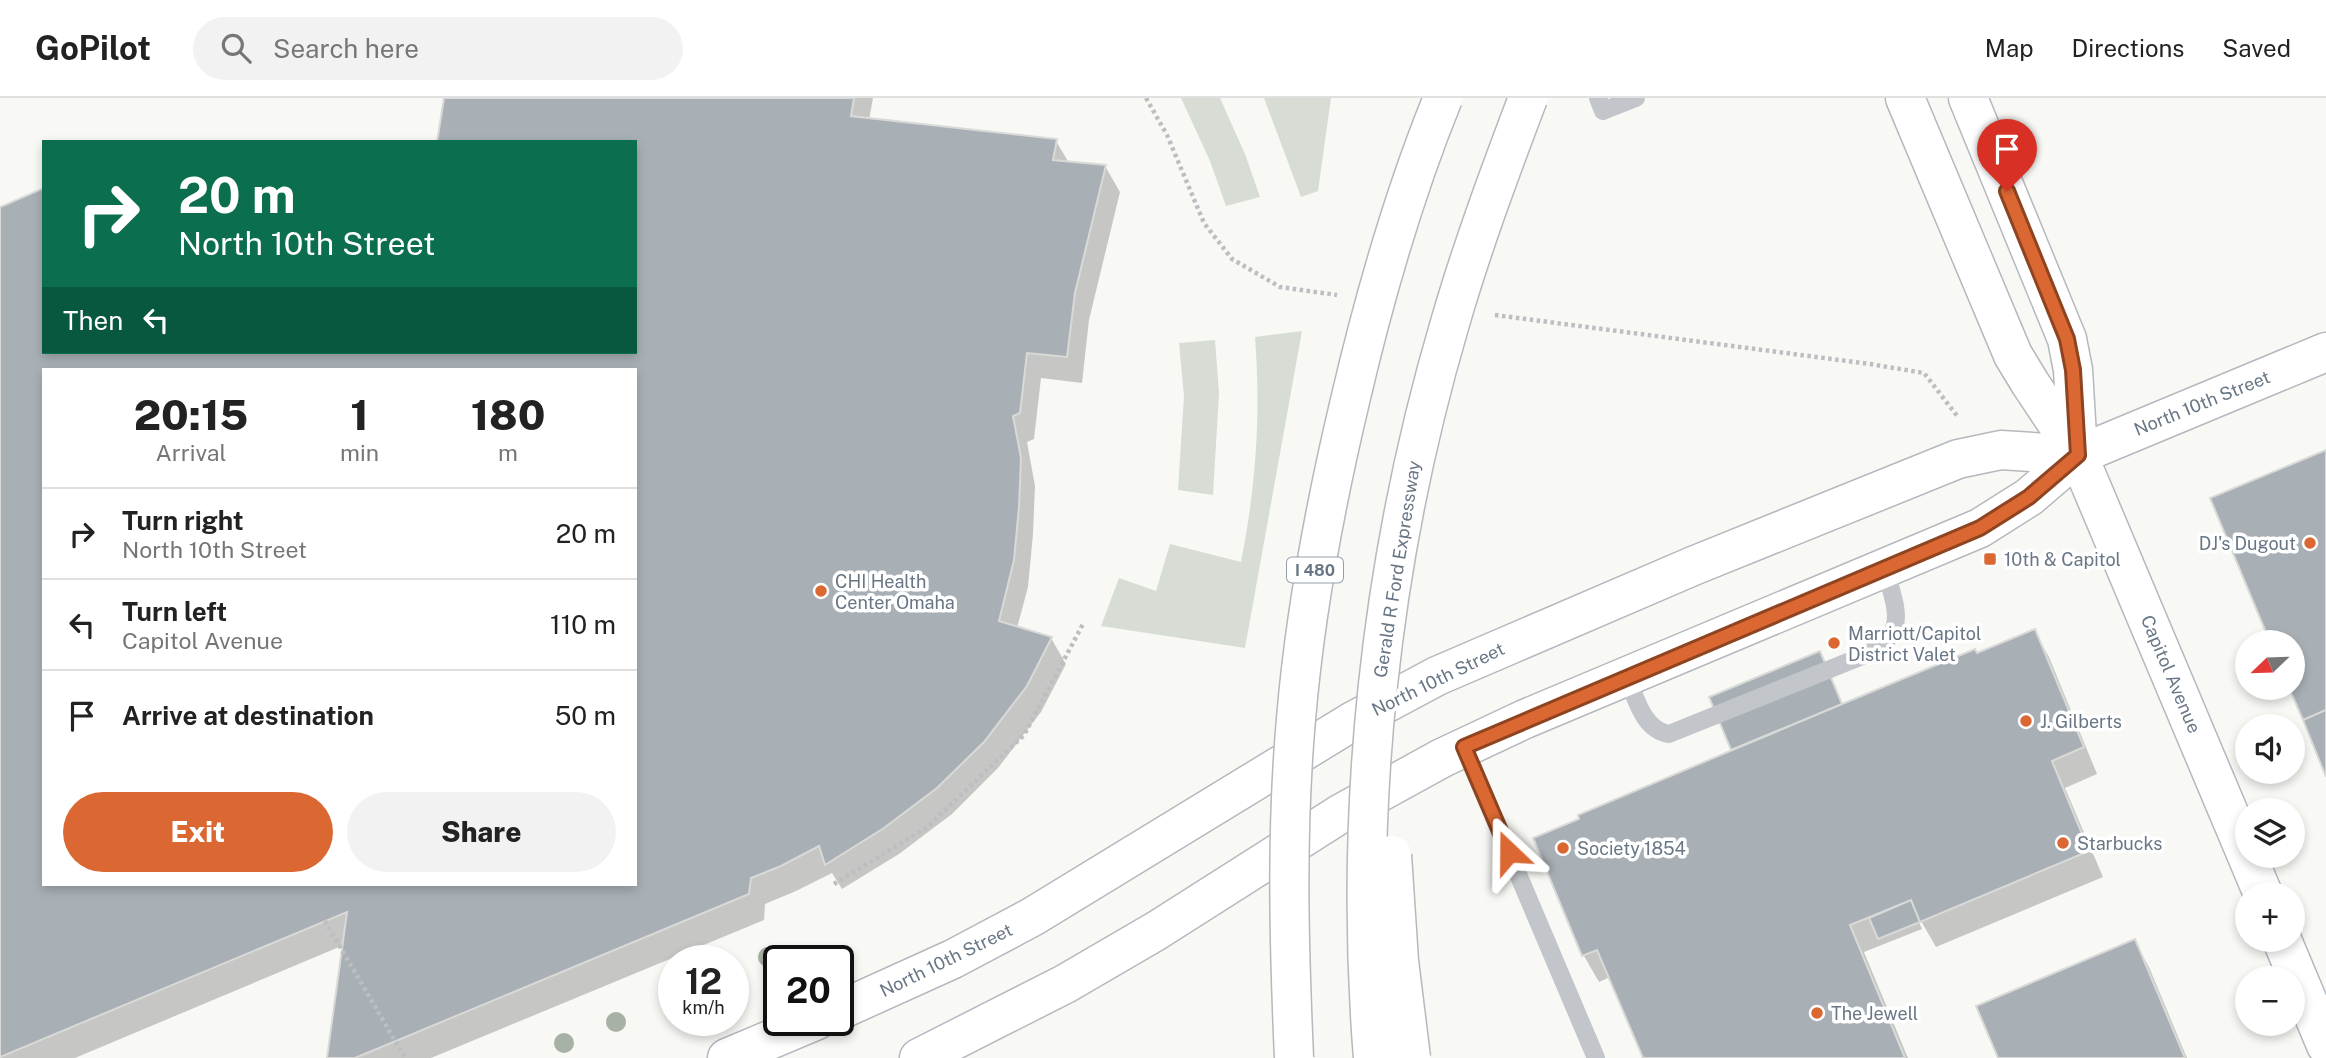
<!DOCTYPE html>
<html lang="en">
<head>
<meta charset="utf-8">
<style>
	:root { --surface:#fff; --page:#f2f2f2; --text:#222; --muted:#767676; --line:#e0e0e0; --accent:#db6832 }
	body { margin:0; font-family:"Public Sans",sans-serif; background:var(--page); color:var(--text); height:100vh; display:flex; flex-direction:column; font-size:26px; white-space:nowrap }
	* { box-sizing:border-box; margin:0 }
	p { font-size:23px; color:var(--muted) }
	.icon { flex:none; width:38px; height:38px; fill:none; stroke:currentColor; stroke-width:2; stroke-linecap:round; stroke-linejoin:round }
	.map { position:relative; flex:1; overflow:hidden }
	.sheet { position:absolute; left:42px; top:270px; width:595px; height:518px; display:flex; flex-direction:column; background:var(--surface); border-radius:0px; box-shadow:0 4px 10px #0003 }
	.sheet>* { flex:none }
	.guide { position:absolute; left:42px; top:42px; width:595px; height:214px; border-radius:0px; box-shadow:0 4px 10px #0003; background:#0b6e4f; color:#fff; overflow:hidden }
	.needle { width:46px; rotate:247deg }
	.fabs { position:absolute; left:2235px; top:532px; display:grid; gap:14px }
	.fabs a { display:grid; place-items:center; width:70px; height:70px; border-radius:50%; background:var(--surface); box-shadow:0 4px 10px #0003; font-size:35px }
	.speed { position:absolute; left:658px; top:847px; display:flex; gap:14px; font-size:35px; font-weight:700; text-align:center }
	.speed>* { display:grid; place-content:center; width:91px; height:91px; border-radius:50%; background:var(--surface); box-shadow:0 4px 10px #0003; line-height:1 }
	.speed small { font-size:18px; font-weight:400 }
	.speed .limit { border:4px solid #111; border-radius:10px; background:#fff; color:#111 }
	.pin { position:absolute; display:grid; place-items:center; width:60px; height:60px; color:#fff; margin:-72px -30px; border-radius:50% 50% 50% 0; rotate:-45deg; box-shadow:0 0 7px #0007 }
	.pin .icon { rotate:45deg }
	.me { position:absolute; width:77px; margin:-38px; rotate:337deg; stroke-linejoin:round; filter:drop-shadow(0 0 5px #0008) }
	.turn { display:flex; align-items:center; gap:24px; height:147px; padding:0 21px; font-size:32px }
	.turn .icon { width:91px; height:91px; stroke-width:2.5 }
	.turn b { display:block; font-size:49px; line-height:60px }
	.then { display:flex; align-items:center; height:66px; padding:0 21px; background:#0003; gap:14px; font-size:26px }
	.eta { display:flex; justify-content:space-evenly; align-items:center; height:119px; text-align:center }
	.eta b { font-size:42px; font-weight:800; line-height:49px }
	.primary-button { display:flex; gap:14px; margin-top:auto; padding:14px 21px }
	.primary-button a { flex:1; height:80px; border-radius:42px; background:var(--accent); color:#fff; font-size:28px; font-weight:800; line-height:80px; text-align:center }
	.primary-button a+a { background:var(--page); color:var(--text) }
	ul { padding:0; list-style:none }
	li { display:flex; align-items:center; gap:21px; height:91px; padding:0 21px; border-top:2px solid var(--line) }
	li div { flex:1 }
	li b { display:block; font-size:26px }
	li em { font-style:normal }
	header { display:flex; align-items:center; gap:42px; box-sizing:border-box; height:98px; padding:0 35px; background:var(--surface); border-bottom:2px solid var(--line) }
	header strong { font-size:33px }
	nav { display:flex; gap:38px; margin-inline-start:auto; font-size:24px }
	.search { width:490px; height:63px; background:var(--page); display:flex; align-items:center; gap:18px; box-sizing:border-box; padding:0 24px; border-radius:38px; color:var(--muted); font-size:26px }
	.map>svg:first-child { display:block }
	.garden { fill:#d7ddd5 }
	.shadow { fill:#0003; fill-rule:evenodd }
	.building { fill:#a8b0b6; stroke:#d9dad8; stroke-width:2; fill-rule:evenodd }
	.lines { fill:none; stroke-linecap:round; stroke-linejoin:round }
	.secondary-casing { stroke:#b4b9be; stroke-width:41 }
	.path { stroke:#bcbec1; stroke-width:4.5; stroke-dasharray:3.5 3.5; stroke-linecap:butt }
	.lane { stroke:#c2c5c9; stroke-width:18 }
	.secondary { stroke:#fff; stroke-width:38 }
	.highway-bridge-casing { stroke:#b5b8bc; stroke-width:41; stroke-linecap:butt }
	.highway-bridge { stroke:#fff; stroke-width:38 }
	.tree { fill:#a7b1a5 }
	.route-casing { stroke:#8e4420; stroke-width:18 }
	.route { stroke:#db6832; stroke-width:12 }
	.poi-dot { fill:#db6832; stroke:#fff; stroke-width:2.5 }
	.labels { text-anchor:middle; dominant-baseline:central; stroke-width:7; stroke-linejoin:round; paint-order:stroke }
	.shield { fill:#fff; stroke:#959faa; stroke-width:2 }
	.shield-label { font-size:16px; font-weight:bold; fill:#687685 }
	.street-label { font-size:18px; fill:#687685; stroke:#fff }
	.poi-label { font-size:18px; fill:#687685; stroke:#fff; text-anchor:start }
</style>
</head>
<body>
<header>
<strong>GoPilot</strong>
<div class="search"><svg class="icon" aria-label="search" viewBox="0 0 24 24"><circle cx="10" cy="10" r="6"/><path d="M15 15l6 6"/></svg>Search here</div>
<nav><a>Map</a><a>Directions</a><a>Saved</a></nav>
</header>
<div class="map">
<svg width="2326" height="960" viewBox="0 0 2326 960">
	<rect width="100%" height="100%" fill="#f8f8f5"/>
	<!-- garden -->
	<path class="garden" d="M1181,0H1220L1245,56L1260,99L1226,108L1210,63Z
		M1264,0H1331L1318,93L1301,99Z
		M1302,233L1245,550L1101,528L1119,480L1156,493L1170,446L1241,464C1256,387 1261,317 1255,239Z
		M1215,242L1219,295L1213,397L1178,392L1184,298L1179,245Z"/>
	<!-- shadow -->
	<path class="shadow" d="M446,0H873L869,22L1056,43L1069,65L1105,68L1120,94L1089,222L1082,285L1041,280L1034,341L1027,344L1035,388L1033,436L1028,489L1017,530L1051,540L1066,566L1041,614L998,670L952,716L899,756L842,791L832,775L796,793L765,806L764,822L431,960H329L344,847L75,960H0V111L44,254H635V44ZM44,271H635V786H44Z
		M2034,533L2049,559L2097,676L2065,690L2103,779L1936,849L1921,823L1919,824L1922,831L1864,854L1908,960H1644L1610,879L1599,884L1584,858L1535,741L1733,653L1711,600L1823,562L1842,608Z
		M2134,843L2149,869L2187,960H2000Z"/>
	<!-- building -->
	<path class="building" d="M444,0H854L851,18L1057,41L1053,62L1106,67L1075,195L1067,259L1027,255L1020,315L1013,318L1021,360L1019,409L1014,462L999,523L1052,539L1027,588L984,644L937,690L884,730L825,767L819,748L781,768L751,780L749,796L355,960H327L347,814L0,959V109L44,90V254H635V44H437ZM44,271H635V786H44Z
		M2326,352V612L2303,622L2289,590H2292V544H2270L2210,400Z
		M2035,531L2084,649L2052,663L2089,753L1920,824L1911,802L1850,827L1905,960H1643L1597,852L1582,858L1533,740L1579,721L1578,717L1842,606L1975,551L1977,555Z
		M1820,553L1842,606L1731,652L1709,599Z
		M2326,612V679L2303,622Z
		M1911,802L1920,824L1878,841L1869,820Z
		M2135,841L2185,960H1998L1976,908Z"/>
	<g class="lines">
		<defs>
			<path id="secondary" d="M1905,0L2013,257L2030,285L2078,357L2263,796
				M1968,0L2067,241L2073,272L2078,355
				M2282,842L2326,947
				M838,913L953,861L1032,819L1353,623L1437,578L1693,468L1958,361L2001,352L2078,357
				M727,960L817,922
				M919,960L1065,886L1156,833L1340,716L1442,660L1525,621L1980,430L2029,399L2078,357L2326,254"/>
		</defs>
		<!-- secondary casing -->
		<use href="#secondary" class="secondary-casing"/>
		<!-- path -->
		<path class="path" d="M1146,0L1167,37L1204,125L1232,161L1280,189L1337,197
			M1495,217L1870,266L1924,275L1958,319
			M834,786L926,730L1024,637L1083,526
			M325,823L405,960"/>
		<!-- lane -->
		<path class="lane" d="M1598,0L1603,13L1636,0
			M1627,579C1636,600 1643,632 1669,636L1860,559C1910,536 1897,515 1885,470
			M1464,649L1596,960"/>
		<!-- secondary -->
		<use href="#secondary" class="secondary"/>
		<defs>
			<path id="highway-bridge" d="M1392,757L1399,863L1411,960
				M1294,960C1289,847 1286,734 1296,621C1305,514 1325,408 1350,303C1374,200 1403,98 1443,0
				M1373,960C1353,713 1380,462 1450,225C1472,149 1500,74 1528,0"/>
		</defs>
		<!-- highway-bridge casing -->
		<use href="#highway-bridge" class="highway-bridge-casing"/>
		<!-- highway-bridge -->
		<use href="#highway-bridge" class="highway-bridge"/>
	</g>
	<!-- trees -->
	<g class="tree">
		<circle cx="768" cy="859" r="10"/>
		<circle cx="616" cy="924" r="10"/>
		<circle cx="564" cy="945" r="10"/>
	</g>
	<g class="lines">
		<defs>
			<path id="route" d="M1509,754L1464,649L1980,430L2029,399L2078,357L2073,272L2067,241L2007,93"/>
		</defs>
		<!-- route casing -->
		<use href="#route" class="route-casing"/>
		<!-- route -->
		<use href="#route" class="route"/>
	</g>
	<!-- markers -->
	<g class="poi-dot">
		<circle cx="2310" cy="445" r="7"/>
		<rect x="1983" y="454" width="14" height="14" rx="3.5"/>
		<circle cx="821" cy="493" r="7"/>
		<circle cx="1834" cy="545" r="7"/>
		<circle cx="2026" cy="623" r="7"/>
		<circle cx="2063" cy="745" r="7"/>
		<circle cx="1563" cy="750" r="7"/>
		<circle cx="1817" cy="915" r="7"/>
	</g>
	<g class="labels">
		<!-- shield labels -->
		<rect class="shield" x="1287" y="459.5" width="56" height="25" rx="5"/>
		<g class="shield-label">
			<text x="1315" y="472">I 480</text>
		</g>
		<!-- street labels -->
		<g class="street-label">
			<text transform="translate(2202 305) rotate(-22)">North 10th Street</text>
			<text transform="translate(1397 471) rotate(-81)">Gerald R Ford Expressway</text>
			<text transform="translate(2171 576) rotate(67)">Capitol Avenue</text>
			<text transform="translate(1438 581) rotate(-26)">North 10th Street</text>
			<text transform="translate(946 862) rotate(-26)">North 10th Street</text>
		</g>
		<!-- poi labels -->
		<g class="poi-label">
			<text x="2296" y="445" text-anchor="end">DJ's Dugout</text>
			<text x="2004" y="461">10th &amp; Capitol</text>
			<text x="835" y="483">CHI Health<tspan x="835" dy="21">Center Omaha</tspan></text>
			<text x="1848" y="535">Marriott/Capitol<tspan x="1848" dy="21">District Valet</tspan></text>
			<text x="2040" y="623">J. Gilberts</text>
			<text x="2077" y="745">Starbucks</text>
			<text x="1577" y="750">Society 1854</text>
			<text x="1831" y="915">The Jewell</text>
		</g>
	</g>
</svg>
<div class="fabs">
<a><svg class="needle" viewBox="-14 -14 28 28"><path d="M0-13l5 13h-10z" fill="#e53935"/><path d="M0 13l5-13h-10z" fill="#767676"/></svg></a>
<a><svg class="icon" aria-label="sound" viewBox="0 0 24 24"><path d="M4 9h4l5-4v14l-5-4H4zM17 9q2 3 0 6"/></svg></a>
<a><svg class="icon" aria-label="layers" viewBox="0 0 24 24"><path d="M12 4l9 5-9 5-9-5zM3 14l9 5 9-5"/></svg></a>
<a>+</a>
<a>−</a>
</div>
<div class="speed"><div>12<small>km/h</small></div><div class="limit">20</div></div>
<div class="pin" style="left:2007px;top:93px;background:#d93025"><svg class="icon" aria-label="arrive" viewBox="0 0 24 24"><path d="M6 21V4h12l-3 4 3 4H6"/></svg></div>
<svg class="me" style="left:1509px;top:754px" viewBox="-20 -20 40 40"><path d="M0-17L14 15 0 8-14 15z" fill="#db6832" stroke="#fff" stroke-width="4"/></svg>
<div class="guide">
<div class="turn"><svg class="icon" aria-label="right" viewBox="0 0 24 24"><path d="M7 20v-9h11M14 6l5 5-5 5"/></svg><div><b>20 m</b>North 10th Street</div></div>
<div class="then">Then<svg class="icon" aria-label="left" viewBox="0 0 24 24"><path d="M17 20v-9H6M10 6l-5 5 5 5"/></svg></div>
</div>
<section class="sheet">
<div class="eta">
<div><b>20:15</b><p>Arrival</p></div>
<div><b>1</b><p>min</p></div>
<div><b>180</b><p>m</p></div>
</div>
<ul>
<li><svg class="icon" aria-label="right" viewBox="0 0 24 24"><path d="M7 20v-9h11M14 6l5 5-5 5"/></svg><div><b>Turn right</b><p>North 10th Street</p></div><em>20 m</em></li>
<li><svg class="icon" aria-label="left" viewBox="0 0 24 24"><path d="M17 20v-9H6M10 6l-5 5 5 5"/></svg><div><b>Turn left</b><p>Capitol Avenue</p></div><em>110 m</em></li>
<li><svg class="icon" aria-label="arrive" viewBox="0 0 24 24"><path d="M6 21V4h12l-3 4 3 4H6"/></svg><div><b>Arrive at destination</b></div><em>50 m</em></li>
</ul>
<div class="primary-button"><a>Exit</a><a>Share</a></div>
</section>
</div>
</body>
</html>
